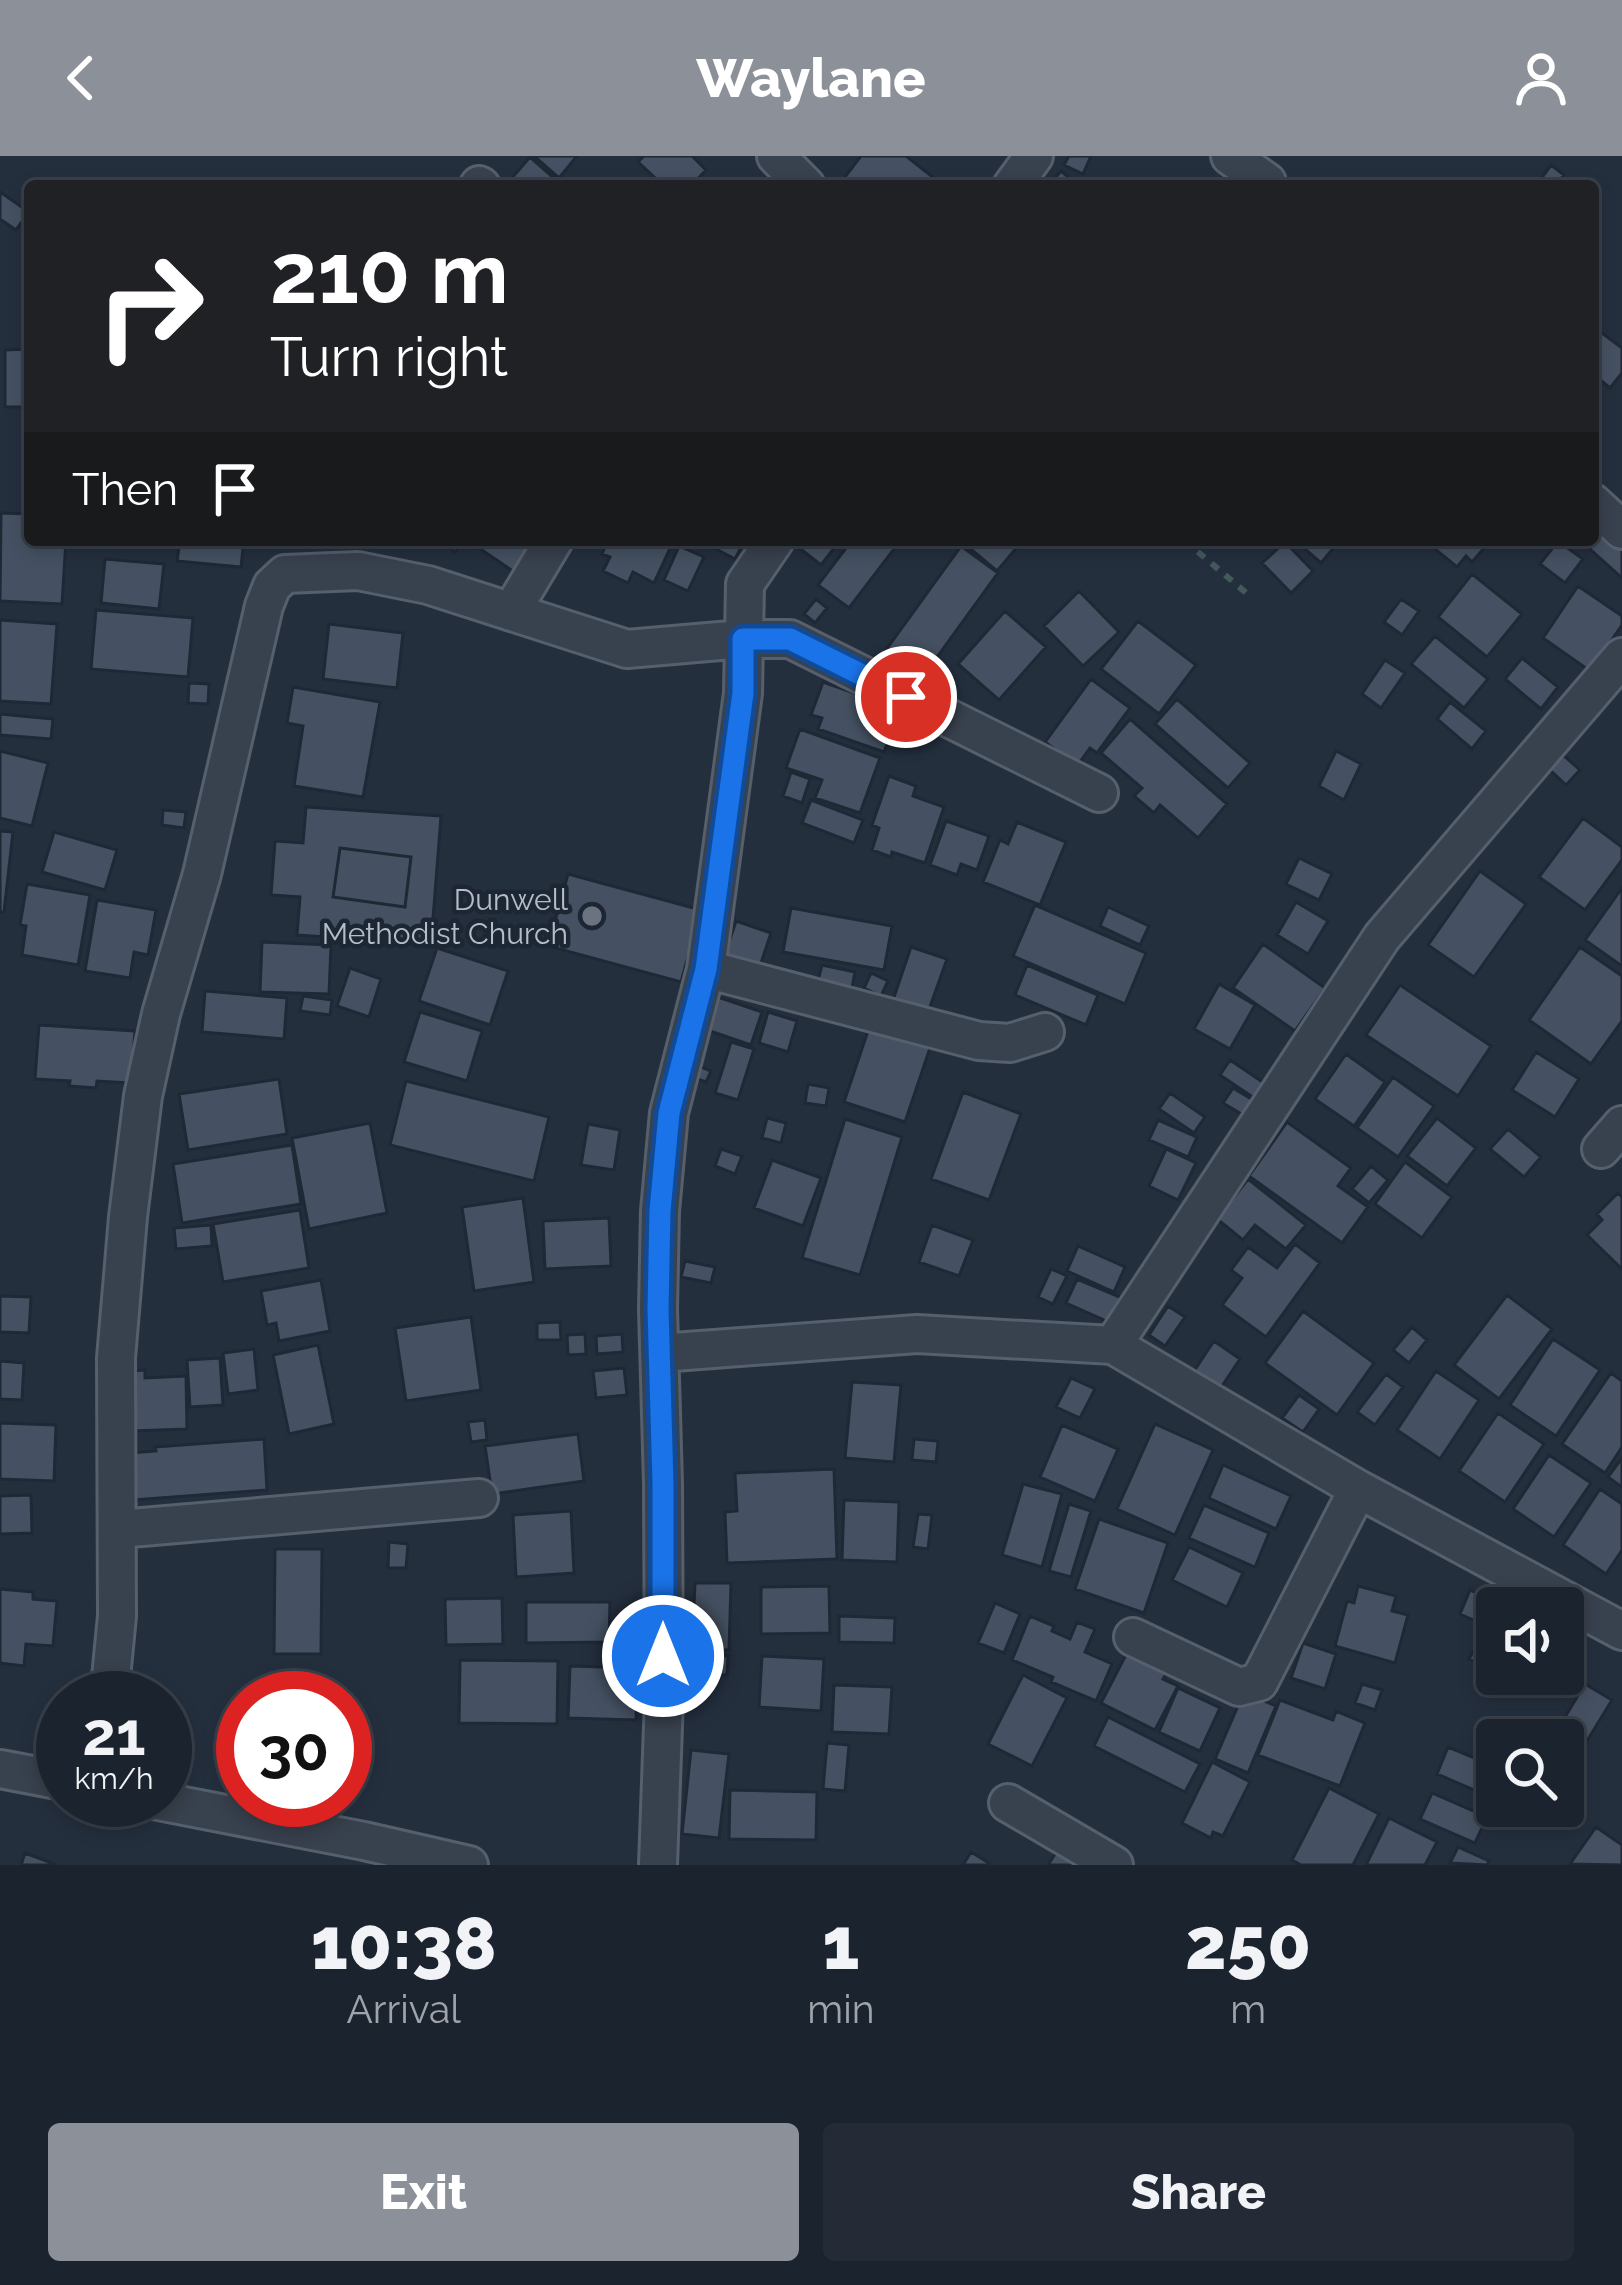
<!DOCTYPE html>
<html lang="en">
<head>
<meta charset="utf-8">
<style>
	:root { --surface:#1b232e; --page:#242b36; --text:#f1f3f6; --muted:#a0a4aa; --line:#39404a; --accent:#8c9099 }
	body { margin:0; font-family:Raleway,sans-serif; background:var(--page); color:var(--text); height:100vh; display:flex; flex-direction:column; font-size:45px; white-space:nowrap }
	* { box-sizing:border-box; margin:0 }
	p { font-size:39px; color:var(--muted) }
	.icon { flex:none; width:66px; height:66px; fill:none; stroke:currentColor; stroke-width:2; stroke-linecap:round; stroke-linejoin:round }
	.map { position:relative; height:1709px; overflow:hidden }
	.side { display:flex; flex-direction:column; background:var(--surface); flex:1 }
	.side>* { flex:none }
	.top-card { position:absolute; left:24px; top:24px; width:1575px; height:366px; border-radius:12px; box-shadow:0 6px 18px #0003,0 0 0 3px var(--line); background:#202124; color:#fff; overflow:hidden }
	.controls { position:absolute; left:1476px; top:1431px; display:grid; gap:24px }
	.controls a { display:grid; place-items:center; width:108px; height:108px; border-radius:12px; background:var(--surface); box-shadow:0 6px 18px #0003,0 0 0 3px var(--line); font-size:60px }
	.speed { position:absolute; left:36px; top:1515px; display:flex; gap:24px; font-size:60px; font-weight:700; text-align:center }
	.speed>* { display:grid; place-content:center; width:156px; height:156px; border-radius:50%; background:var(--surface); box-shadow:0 6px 18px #0003,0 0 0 3px var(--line); line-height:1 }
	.speed small { font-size:30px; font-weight:400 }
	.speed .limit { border:18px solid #d22; background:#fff; color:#111 }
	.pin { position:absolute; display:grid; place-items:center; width:102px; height:102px; color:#fff; margin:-51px; border:6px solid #fff; border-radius:50%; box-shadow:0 3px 12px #0007 }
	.me { position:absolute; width:132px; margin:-66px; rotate:0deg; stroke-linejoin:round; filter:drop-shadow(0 0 9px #0008) }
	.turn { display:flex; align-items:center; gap:42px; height:252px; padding:0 48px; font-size:54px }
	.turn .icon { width:156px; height:156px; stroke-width:2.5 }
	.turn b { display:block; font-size:84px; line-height:102px }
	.then { display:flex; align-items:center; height:114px; padding:0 48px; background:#0003; gap:24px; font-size:45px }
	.eta { display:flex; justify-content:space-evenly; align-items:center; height:204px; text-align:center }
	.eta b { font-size:72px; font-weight:800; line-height:84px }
	.cta { display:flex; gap:24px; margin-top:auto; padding:24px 48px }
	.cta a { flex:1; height:138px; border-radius:12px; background:var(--accent); color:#fff; font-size:48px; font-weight:800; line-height:138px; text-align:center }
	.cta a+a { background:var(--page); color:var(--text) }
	header { display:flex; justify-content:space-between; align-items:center; height:156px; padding:0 48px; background:var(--accent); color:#fff; font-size:54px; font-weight:800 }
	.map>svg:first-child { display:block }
	.building { fill:#455162; stroke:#1f2835; stroke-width:3; fill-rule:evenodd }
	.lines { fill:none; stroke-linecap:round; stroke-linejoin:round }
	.minor-casing { stroke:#565f6c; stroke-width:42 }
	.path { stroke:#44595c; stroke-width:6; stroke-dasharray:9 9; stroke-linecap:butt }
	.minor { stroke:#38414e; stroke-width:36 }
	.route-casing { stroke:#114b97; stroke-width:30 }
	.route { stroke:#1a73e8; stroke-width:21 }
	.worship-dot { fill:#6b7280; stroke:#1d2633; stroke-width:4.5 }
	.labels { text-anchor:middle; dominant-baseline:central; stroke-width:9; stroke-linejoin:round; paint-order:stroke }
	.poi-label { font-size:30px; fill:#b4bcc9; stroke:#1d2633; text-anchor:end }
</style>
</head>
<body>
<header><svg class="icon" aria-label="back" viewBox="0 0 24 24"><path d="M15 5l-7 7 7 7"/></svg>Waylane<svg class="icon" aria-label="person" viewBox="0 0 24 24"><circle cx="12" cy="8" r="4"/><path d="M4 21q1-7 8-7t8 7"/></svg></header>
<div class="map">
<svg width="1622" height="1709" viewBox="0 0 1622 1709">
	<rect width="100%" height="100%" fill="#242f3e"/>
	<!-- building -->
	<path class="building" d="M534,0H577L559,22Z
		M644,0H692L706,14L691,30H664L638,6Z
		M861,0H906L944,30H838Z
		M1069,0H1091L1083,18L1064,9Z
		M530,1L555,23L549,30H505Z
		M1551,9L1564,19L1555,30H1543L1538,27Z
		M1061,15L1079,30H1048Z
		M0,36L29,56L16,74L0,63Z
		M1598,174L1622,192V217L1610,232L1593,218V181Z
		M30,193V251H5V194Z
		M1,357L30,358V384H66L62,448L0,445Z
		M1593,366L1622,393V422L1580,384H1593Z
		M180,384H244L241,411L177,405Z
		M440,384H465L455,396Z
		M480,384H545L520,420L476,390Z
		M608,384H674L654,427L633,416L628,427L603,415L610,401L602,398Z
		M699,384H745L735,403Z
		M804,384H827L835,391L821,409L798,391Z
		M852,384H901L849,452L818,429Z
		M960,384H1023L997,415Z
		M1300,384H1340L1321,407L1298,387Z
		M1443,384H1491L1472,406L1466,400L1457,411L1435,393Z
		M1558,385L1583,403L1565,427L1540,408Z
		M1285,386L1313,415L1291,437L1262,407Z
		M679,390L704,401L688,435L664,424Z
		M961,390L998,417L917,529L880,502Z
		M105,403L164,408L159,453L101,447Z
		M1472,418L1522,458L1487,501L1438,461Z
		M1578,430L1622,460V469L1590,515L1543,482Z
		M1079,435L1119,476L1083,510L1044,470Z
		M816,443L827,452L815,467L804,458Z
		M1401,443L1419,455L1402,479L1384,466Z
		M96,454L193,462L188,521L91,513Z
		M1005,455L1046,491L999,544L958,508Z
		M0,464L57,468L51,548L0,545Z
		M1138,465L1196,509L1159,558L1101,513Z
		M329,468L403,477L397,532L323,523Z
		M1435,480L1488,523L1464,552L1411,508Z
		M1522,502L1558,531L1541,553L1505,523Z
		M1385,504L1405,517L1381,552L1362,538Z
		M1091,523L1130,552L1097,597L1090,592L1077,610L1045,586Z
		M823,526L900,553L884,596L818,573L822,562L811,559Z
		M189,527L209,528L208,548L188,547Z
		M293,531L380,546L363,641L294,630L303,570L287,567Z
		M1177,543L1250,607L1228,632L1155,568Z
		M1450,546L1486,575L1472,593L1437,563Z
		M0,558L53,563L51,583L0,579Z
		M1130,563L1227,648L1198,682L1160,649L1154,657L1134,640L1142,632L1101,597Z
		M800,573L880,602L860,657L815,642L822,624L786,612Z
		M0,595L48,607L32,670L0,662Z
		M1336,595L1361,608L1344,644L1319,630Z
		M1563,599L1580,614L1566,629L1550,614Z
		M791,616L810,623L802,647L783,640Z
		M889,620L916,630L913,640L944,651L925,707L892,696L891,701L872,694L879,672L872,669Z
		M811,644L863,664L854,687L802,667Z
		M306,651L441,660L431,788L297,779L300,741L271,739L275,685L303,687ZM340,692L411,701L405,751L333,741Z
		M163,654L186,656L184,672L162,669Z
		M1583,662L1622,691V704L1585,754L1539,721Z
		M946,665L989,680L977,714L961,708L957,719L930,709Z
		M1017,666L1066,686L1040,749L983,726L1000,684L1008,688Z
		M0,675L13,676L4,756H0Z
		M54,676L117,694L105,734L42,716Z
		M340,692L411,701L405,751L333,741Z
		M1299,702L1332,718L1319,744L1286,728Z
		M1480,715L1526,748L1474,821L1428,789Z
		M568,718L701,754L681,826L548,790Z
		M27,728L90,739L78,809L22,799L26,770L20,769Z
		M1622,732V810L1585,784Z
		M97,744L156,754L148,799L134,796L130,822L85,815Z
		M1296,746L1328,765L1308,798L1277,779Z
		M1035,749L1146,797L1125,848L1013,800Z
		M1108,751L1149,770L1140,789L1100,770Z
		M791,752L892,770L884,814L783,796Z
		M736,765L771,777L759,813L724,801Z
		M262,786L331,789L329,838L260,836Z
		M1263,788L1325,832L1295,875L1233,832Z
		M911,791L947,803L926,862L891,850Z
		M1580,791L1622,820V865L1591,908L1529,864Z
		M437,792L508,815L490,869L419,845Z
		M822,809L855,816L852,832L818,825Z
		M1027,809L1098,839L1086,869L1015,839Z
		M350,812L381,823L369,861L337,850Z
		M871,817L888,825L881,840L864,832Z
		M1219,828L1255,849L1230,893L1194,873Z
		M1400,829L1491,890L1458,940L1366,879Z
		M205,835L287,842L284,883L202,876Z
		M303,840L332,844L330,859L300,855Z
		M715,840L762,856L751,889L704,873Z
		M420,856L482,875L467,925L404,906Z
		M768,856L797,865L788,896L759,887Z
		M39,869L135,875L131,927L97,925L96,932L69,930L70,925L35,923Z
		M870,869L931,889L905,966L844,946Z
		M731,886L754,893L738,944L715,937Z
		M1536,896L1579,923L1555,961L1512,934Z
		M1346,898L1385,926L1354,970L1315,943Z
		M1230,904L1270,931L1260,946L1220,919Z
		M689,906L711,915L706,926L684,918Z
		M1393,921L1434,950L1398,1001L1357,972Z
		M279,923L287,978L188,994L179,938Z
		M406,925L549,961L534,1025L390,989Z
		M808,928L829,932L826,950L805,947Z
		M1233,932L1258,947L1248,962L1223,947Z
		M963,936L1021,958L989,1044L931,1023Z
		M1170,937L1205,961L1194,977L1159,953Z
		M767,962L786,967L781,987L762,982Z
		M1437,962L1476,992L1447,1030L1407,1000Z
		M845,963L902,981L860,1119L802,1102Z
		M1158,964L1197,981L1188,1001L1149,984Z
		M1287,966L1351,1012L1338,1030L1368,1051L1342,1087L1249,1020Z
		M370,967L387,1057L309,1073L292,982Z
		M588,968L620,974L614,1014L581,1009Z
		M1508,973L1541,1001L1524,1021L1490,993Z
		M292,989L301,1048L182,1067L173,1008Z
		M721,993L742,1000L735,1018L715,1010Z
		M1166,993L1196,1007L1178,1044L1149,1030Z
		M772,1004L821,1022L803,1070L754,1052Z
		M1405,1006L1452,1041L1422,1082L1375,1048Z
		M1371,1010L1388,1024L1369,1047L1352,1033Z
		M1248,1023L1306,1069L1286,1093L1255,1069L1243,1084L1217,1063Z
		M1618,1037L1622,1041V1113L1587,1079L1602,1064L1597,1058Z
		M523,1042L534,1126L474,1135L462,1051Z
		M300,1054L309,1112L223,1126L213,1068Z
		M609,1062L611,1110L545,1113L543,1065Z
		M211,1069L212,1090L176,1093L174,1072Z
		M932,1069L973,1084L959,1120L919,1106Z
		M1295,1088L1320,1107L1266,1181L1222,1149L1242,1122L1231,1114L1248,1091L1277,1112Z
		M1078,1090L1125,1111L1114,1136L1067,1115Z
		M685,1105L715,1111L711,1127L681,1121Z
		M1051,1113L1067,1120L1053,1148L1038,1141Z
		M1077,1123L1122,1142L1111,1167L1066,1147Z
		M321,1124L330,1175L279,1185L276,1167L267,1169L261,1135Z
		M1507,1139L1552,1173L1499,1243L1454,1209Z
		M0,1140L31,1141L29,1177L0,1176Z
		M1168,1150L1185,1161L1165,1190L1149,1179Z
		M1303,1155L1374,1207L1337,1259L1265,1207Z
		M471,1161L481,1234L406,1245L395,1172Z
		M560,1166L561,1184H537V1167Z
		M1412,1171L1427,1184L1409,1207L1393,1194Z
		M585,1178L586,1198L568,1199L567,1179Z
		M622,1178L623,1196L597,1198L596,1180Z
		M1553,1183L1600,1214L1556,1280L1510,1249Z
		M1214,1185L1240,1203L1216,1239L1190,1221Z
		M318,1189L334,1268L289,1278L273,1199Z
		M254,1193L258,1234L228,1238L223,1197Z
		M220,1202L223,1249L190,1251L187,1204Z
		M0,1205L24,1207L22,1244L0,1243Z
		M624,1212L627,1239L596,1242L593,1215Z
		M145,1214V1222L186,1220L187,1273L131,1275L129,1215Z
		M1436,1215L1479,1244L1440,1303L1397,1274Z
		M1611,1217L1622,1225V1291L1605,1317L1562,1288Z
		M1386,1218L1403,1231L1375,1269L1357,1256Z
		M1071,1222L1095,1233L1080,1262L1056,1251Z
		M852,1226L901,1229L894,1306L845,1302Z
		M1299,1239L1319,1253L1303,1276L1282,1262Z
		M1498,1257L1544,1288L1505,1346L1459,1315Z
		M485,1264L487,1284L471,1286L468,1266Z
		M0,1267L56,1269L54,1325L0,1323Z
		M1155,1268L1213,1294L1175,1379L1117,1353Z
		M1062,1269L1118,1293L1095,1345L1040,1321Z
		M578,1278L584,1325L492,1338L485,1290Z
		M264,1283L267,1334L133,1344L130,1297L156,1295L155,1291Z
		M914,1283L938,1285L936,1306L912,1304Z
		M1549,1299L1591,1327L1554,1381L1513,1353Z
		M1622,1302V1331L1608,1321Z
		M1223,1309L1291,1340L1276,1373L1209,1342Z
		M834,1313L837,1403L727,1407L725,1356L737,1355L735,1317Z
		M1023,1328L1062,1338L1042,1411L1002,1399Z
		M1600,1333L1622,1348V1394L1606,1418L1563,1389Z
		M31,1339L32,1377L0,1378V1340Z
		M844,1344L899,1346L897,1406L842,1404Z
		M1069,1348L1091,1355L1071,1421L1049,1415Z
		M1204,1349L1269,1377L1255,1411L1189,1382Z
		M571,1355L574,1417L516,1421L513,1359Z
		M918,1358L932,1359L928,1393L913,1391Z
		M1099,1363L1168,1387L1144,1457L1075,1433Z
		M389,1386L408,1388L406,1412H388Z
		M1189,1391L1243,1417L1227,1451L1172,1424Z
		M275,1393H322L321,1498H274Z
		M695,1427H731L729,1494L692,1493Z
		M829,1430L830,1477L761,1478V1431Z
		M1358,1430L1396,1440L1392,1455L1408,1459L1395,1507L1335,1490L1347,1445L1354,1447Z
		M0,1433L33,1436V1443L57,1445L53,1490L26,1488L24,1510L0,1507Z
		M1470,1434L1491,1444L1480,1467L1460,1458Z
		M502,1442L503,1488L446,1489L445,1443Z
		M1502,1442L1520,1452H1497V1518H1525L1519,1530L1469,1503Z
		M526,1446H610L609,1486L526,1487Z
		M995,1447L1020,1458L1004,1497L978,1487Z
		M839,1460L895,1462L894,1487L839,1486Z
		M1030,1460L1054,1470L1052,1475L1070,1483L1077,1466L1095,1473L1085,1496L1112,1508L1096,1545L1051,1526L1053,1521L1012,1504Z
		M1303,1487L1336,1498L1325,1533L1291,1522Z
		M1570,1489L1582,1494L1573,1513L1563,1508Z
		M1130,1491L1170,1512L1163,1523L1178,1530L1155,1574L1101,1547Z
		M695,1498L728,1500L727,1519L694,1518Z
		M762,1500L824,1503L821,1555L759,1551Z
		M460,1504L558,1505L557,1568L459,1567Z
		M570,1510L638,1512L636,1564L568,1562Z
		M1023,1519L1067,1542L1032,1610L988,1588Z
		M1362,1528L1382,1534L1375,1554L1355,1547Z
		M1585,1528L1612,1544L1563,1624V1584H1551Z
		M834,1529L892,1531L889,1578L832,1576Z
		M1178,1532L1220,1552L1200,1595L1159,1576Z
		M1244,1536L1276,1550L1248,1617L1215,1603Z
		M1280,1544L1333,1564L1336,1555L1365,1567L1340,1630L1258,1599Z
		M1108,1561L1200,1608L1185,1636L1094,1590Z
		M1485,1577L1499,1584L1496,1599L1478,1590Z
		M827,1587L849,1589L845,1635L823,1633Z
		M1448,1591L1497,1611V1644L1437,1618Z
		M691,1594L729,1598L719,1682L682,1678Z
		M1212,1606L1250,1626L1223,1680L1213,1676L1211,1682L1182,1667Z
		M1329,1632L1379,1658L1353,1709H1301L1292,1704Z
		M730,1634L817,1636L816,1684L729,1683Z
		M1432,1637L1487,1661L1475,1687L1420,1663Z
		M1389,1662L1437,1686L1425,1709H1366Z
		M1596,1671L1622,1689V1709L1570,1708Z
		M1458,1691L1489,1705L1487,1709L1450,1707Z
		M1057,1695L1077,1709H1048Z
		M971,1696L989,1707L987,1709H963Z
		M25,1697L57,1709H21Z"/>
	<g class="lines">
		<defs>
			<path id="minor" d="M776,0L806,30
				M1230,0L1267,26
				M479,29L481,30
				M1012,30L1034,0
				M1593,347L1622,374
				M511,456L554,384
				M706,813L979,885L1010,887L1045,876
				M1601,993L1622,969
				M1113,1189L1382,781L1622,501
				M660,1197L917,1178L1113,1189L1358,1333L1622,1475
				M119,1373L479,1342
				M1133,1481L1239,1531L1259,1526L1358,1333
				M109,1542L117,1460L116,1202L128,1061L143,940L161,858L202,718L264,450L272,430L285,418L358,415L428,429L627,493L743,483H790L1099,637
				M0,1613L63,1625
				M153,1644L364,1685L469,1709
				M1008,1647L1114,1709
				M658,1709L664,1542L663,1328L658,1153L660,1055L669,957L706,813L743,537L745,428L775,384"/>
		</defs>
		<!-- minor casing -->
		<use href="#minor" class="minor-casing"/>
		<!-- path -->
		<path class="path" d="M1184,384L1251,441"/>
		<!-- minor -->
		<use href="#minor" class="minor"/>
	</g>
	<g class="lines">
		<defs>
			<path id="route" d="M663,1500V1328L658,1153L660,1055L669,957L706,813L743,537V483H790L906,541"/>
		</defs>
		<!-- route casing -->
		<use href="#route" class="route-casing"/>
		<!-- route -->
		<use href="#route" class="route"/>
	</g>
	<!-- markers -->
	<circle class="worship-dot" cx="592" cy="760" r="12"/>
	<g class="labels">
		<!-- poi labels -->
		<g class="poi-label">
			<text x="568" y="743">Dunwell<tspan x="568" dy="34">Methodist Church</tspan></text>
		</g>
	</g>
</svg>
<div class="controls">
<a><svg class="icon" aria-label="sound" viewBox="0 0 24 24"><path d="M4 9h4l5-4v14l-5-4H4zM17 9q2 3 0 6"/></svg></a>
<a><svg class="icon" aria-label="search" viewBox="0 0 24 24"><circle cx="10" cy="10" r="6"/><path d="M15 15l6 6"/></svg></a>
</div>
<div class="speed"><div>21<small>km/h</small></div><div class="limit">30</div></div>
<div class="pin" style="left:906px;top:541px;background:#d93025"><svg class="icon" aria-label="arrive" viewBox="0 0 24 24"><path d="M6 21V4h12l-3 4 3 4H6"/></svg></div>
<svg class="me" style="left:663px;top:1500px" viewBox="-20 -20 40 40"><circle r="17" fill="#1a73e8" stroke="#fff" stroke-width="3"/><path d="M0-11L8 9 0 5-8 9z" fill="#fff"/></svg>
<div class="top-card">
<div class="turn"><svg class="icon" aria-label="right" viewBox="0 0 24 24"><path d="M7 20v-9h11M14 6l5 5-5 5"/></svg><div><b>210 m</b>Turn right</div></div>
<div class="then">Then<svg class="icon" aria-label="arrive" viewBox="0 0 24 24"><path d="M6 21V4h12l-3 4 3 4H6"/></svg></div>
</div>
</div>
<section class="side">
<div class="eta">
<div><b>10:38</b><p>Arrival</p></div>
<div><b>1</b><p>min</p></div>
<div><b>250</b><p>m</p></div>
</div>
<div class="cta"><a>Exit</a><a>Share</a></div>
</section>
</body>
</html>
